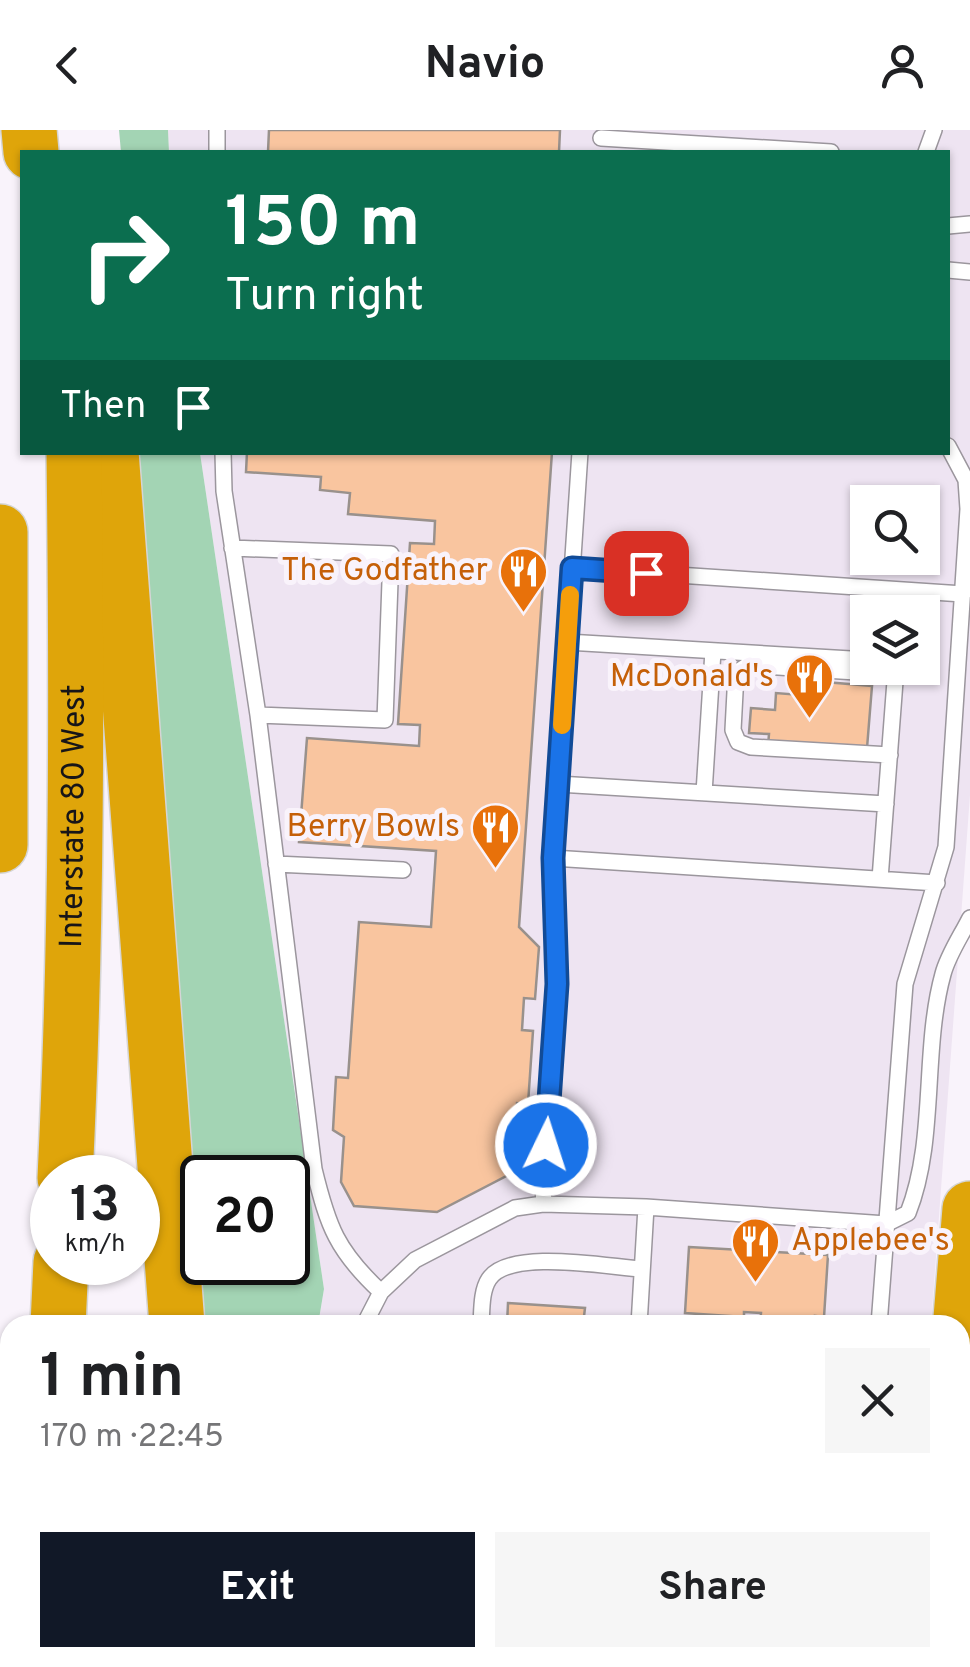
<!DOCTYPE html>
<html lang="en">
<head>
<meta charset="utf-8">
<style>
	:root { --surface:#fff; --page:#f6f6f6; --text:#202124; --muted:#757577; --accent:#111827 }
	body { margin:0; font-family:Overpass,sans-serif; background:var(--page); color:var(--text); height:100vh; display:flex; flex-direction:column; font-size:38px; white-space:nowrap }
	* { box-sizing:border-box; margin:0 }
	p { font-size:32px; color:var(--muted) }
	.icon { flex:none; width:55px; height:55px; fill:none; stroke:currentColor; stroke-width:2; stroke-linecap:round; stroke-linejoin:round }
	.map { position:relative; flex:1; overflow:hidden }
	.details { position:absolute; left:0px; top:1185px; width:970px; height:352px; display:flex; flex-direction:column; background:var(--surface); border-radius:30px 30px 0 0; box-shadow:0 2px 8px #0004 }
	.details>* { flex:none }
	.guide { position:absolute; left:20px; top:20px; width:930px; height:305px; border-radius:0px; box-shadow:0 2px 8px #0004; background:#0b6e4f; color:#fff; overflow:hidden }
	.fabs { position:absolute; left:850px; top:355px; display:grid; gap:20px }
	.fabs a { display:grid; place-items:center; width:90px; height:90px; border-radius:0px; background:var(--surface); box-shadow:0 2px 8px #0004; font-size:50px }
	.speed { position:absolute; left:30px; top:1025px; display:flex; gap:20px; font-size:50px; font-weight:700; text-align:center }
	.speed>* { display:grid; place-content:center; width:130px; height:130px; border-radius:50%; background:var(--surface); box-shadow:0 2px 8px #0004; line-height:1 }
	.speed small { font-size:25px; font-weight:400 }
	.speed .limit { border:5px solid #111; border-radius:15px; background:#fff; color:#111 }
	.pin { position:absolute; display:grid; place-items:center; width:85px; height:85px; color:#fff; margin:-42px; border-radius:20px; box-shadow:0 5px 15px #0006 }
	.me { position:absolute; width:110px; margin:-55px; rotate:4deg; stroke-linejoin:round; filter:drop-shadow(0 0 8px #0008) }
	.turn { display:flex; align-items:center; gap:35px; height:210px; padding:0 40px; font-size:45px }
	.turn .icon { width:130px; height:130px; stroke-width:2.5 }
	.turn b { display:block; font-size:70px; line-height:85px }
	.then { display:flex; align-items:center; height:95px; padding:0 40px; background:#0003; gap:20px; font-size:38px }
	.round { display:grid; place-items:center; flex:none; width:105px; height:105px; border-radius:0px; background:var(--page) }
	.summary { display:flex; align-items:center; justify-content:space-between; height:170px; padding:0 40px }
	h1 { font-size:60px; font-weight:700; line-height:75px }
	.primary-button { display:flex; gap:20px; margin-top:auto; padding:20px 40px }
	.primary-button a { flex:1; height:115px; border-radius:0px; background:var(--accent); color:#fff; font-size:40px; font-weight:700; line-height:115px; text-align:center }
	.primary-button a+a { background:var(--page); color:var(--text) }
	header { display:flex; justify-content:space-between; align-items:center; height:130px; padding:0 40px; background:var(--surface); font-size:45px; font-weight:700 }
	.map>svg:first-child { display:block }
	.built { fill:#eee4f2; fill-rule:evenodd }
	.green { fill:#a3d4b4; fill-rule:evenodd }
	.building { fill:#f9c59f; stroke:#99918c; stroke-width:2.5 }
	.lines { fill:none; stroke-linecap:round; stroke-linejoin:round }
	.lane-casing { stroke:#9b969d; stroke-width:18 }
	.secondary-casing { stroke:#9b969d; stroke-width:48 }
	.highway-casing { stroke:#d5d5d5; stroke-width:58 }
	.lane { stroke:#fff; stroke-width:15 }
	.secondary { stroke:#f5e4b6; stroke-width:45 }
	.highway { stroke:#dfa50a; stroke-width:55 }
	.route-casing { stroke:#114b97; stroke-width:25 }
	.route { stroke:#1a73e8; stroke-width:18 }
	.slow { stroke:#f59e0b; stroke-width:18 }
	.labels { text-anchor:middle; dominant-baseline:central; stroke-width:10; stroke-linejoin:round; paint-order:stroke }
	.food-label { font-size:32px; fill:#c56008; stroke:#f9f3fb; text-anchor:end }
	.street-label { font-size:32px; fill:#171518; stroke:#f9f3fb }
</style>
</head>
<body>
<header><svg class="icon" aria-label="back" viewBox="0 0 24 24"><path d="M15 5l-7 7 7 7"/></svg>Navio<svg class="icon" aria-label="person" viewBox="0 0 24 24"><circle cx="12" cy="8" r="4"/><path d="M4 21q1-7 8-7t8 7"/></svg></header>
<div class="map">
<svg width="970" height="1537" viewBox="0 0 970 1537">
	<rect width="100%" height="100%" fill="#f9f3fb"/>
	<!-- built -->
	<path class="built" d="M168,0H970V665L931,1195H318L324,1159L200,323L948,322V22H169ZM868,372H922V428H868ZM868,482H922V538H868Z"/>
	<!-- green -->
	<path class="green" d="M119,0H168L169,22H121Z
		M134,323H200L324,1159L318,1195H195ZM202,1048H288V1132H202Z
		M88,1528H589L588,1537H87Z"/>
	<!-- building -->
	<path class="building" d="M269,0H560L559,22H268Z
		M247,322H552L519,797L539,817L535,869L524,868L522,900L533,901L528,974L517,973L512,1043L437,1082L354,1076L341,1052L344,1007L333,1000L336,947L348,948L359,792L431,797L436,721L299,712L307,608L419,616L420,595L398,594L410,413L434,414L435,391L348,384L350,363L320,360L321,347L246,342Z
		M813,551L872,556L867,618L768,616L769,604L749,603L751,578L775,580L776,563L813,566Z
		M689,1117L828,1125L824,1187L815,1186V1195H779L760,1194L761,1183L744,1182V1187L685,1183Z
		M508,1173L585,1178L583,1195H507Z"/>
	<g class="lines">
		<defs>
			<path id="lane" d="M601,8L831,22
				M217,22V0
				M926,22L934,0
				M948,96L970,94
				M948,140L970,142
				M223,322L224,361L258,585L314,1039C328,1097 337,1121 381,1162
				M232,418L391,424L385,590L258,585
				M572,438L963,464
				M900,482L902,460
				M567,512L868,530
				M868,534L856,542L748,535L736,543L733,600L738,612L751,617L890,625
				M558,654L886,674
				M704,663L713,521
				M553,728L937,753
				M276,734L403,740
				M880,749L896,538
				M543,1074L557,854L553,728L580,322
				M364,1195L381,1162L415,1130L515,1078L543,1074L646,1077L886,1094L908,1083C937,1010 922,920 943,844C948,825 961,806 970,788
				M481,1195C482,1180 481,1161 489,1149C510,1118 608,1137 642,1139
				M639,1195L646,1077
				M879,1195L905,854L946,717L968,379L966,350L948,316
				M728,1528L834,1537
				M634,1537L635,1528
				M707,1537L708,1528"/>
			<path id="secondary" d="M0,1281L10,1285
				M960,1444L970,1445"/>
			<g id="highway">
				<path d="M29,0L31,22"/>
				<path d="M111,322L177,1195"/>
				<path d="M0,402V715"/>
				<path id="s1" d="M65,1048C77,806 77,565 74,322"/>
				<path d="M58,1195L61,1132"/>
				<path d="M960,1200L970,1079"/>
				<path d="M34,1537L35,1528"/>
				<path d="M930,1537L931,1528"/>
			</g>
		</defs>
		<!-- lane casing -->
		<use href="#lane" class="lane-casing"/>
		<!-- secondary casing -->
		<use href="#secondary" class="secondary-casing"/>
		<!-- highway casing -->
		<use href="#highway" class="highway-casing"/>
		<!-- lane -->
		<use href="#lane" class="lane"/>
		<!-- secondary -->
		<use href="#secondary" class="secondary"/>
		<!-- highway -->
		<use href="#highway" class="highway"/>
	</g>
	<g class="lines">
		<defs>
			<path id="route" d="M546,1015L557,854L553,728L572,438L646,443"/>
		</defs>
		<!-- route casing -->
		<use href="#route" class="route-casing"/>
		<!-- route -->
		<use href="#route" class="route"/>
		<!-- slow -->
		<path class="slow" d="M562,595L570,465"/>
	</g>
	<!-- icons -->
	<defs>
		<symbol id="restaurant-pin" viewBox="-11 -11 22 30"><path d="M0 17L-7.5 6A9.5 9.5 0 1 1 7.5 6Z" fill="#e8710a" stroke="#f9f3fb"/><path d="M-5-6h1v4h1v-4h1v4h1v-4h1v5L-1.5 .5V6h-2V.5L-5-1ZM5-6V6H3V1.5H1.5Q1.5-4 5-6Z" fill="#fff"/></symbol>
	</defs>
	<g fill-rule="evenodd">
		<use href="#restaurant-pin" x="496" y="414" width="55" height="75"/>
		<use href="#restaurant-pin" x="782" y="520" width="55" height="75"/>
		<use href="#restaurant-pin" x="468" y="670" width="55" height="75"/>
		<use href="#restaurant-pin" x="728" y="1084" width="55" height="75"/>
	</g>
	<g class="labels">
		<!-- food labels -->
		<g class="food-label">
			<text x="488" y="442">The Godfather</text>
			<text x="774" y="548">McDonald's</text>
			<text x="460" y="698">Berry Bowls</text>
			<text x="791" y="1112" text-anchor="start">Applebee's</text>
		</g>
		<!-- street labels -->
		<g class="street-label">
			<text stroke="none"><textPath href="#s1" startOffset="362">Interstate 80 West</textPath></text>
		</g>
	</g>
</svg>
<div class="fabs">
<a><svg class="icon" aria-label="search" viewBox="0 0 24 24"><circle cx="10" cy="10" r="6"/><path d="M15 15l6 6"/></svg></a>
<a><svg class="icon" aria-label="layers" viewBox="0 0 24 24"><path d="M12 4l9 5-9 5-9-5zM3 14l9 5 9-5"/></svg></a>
</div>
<div class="speed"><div>13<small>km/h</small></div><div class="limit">20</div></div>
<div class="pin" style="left:646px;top:443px;background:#d93025"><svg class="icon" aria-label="arrive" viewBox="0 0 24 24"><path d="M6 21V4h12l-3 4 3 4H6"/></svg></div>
<svg class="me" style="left:546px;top:1015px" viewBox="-20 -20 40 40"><circle r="17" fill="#1a73e8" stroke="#fff" stroke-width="3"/><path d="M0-11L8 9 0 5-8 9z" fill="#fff"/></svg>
<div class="guide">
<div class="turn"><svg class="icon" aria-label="right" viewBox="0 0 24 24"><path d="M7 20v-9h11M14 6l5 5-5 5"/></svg><div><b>150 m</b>Turn right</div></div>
<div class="then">Then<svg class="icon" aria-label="arrive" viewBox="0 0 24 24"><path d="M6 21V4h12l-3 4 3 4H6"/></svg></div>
</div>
<section class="details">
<div class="summary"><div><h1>1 min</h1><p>170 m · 22:45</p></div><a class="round"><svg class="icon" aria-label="close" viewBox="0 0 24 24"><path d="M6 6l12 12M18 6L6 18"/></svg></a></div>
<div class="primary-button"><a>Exit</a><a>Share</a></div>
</section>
</div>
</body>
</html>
